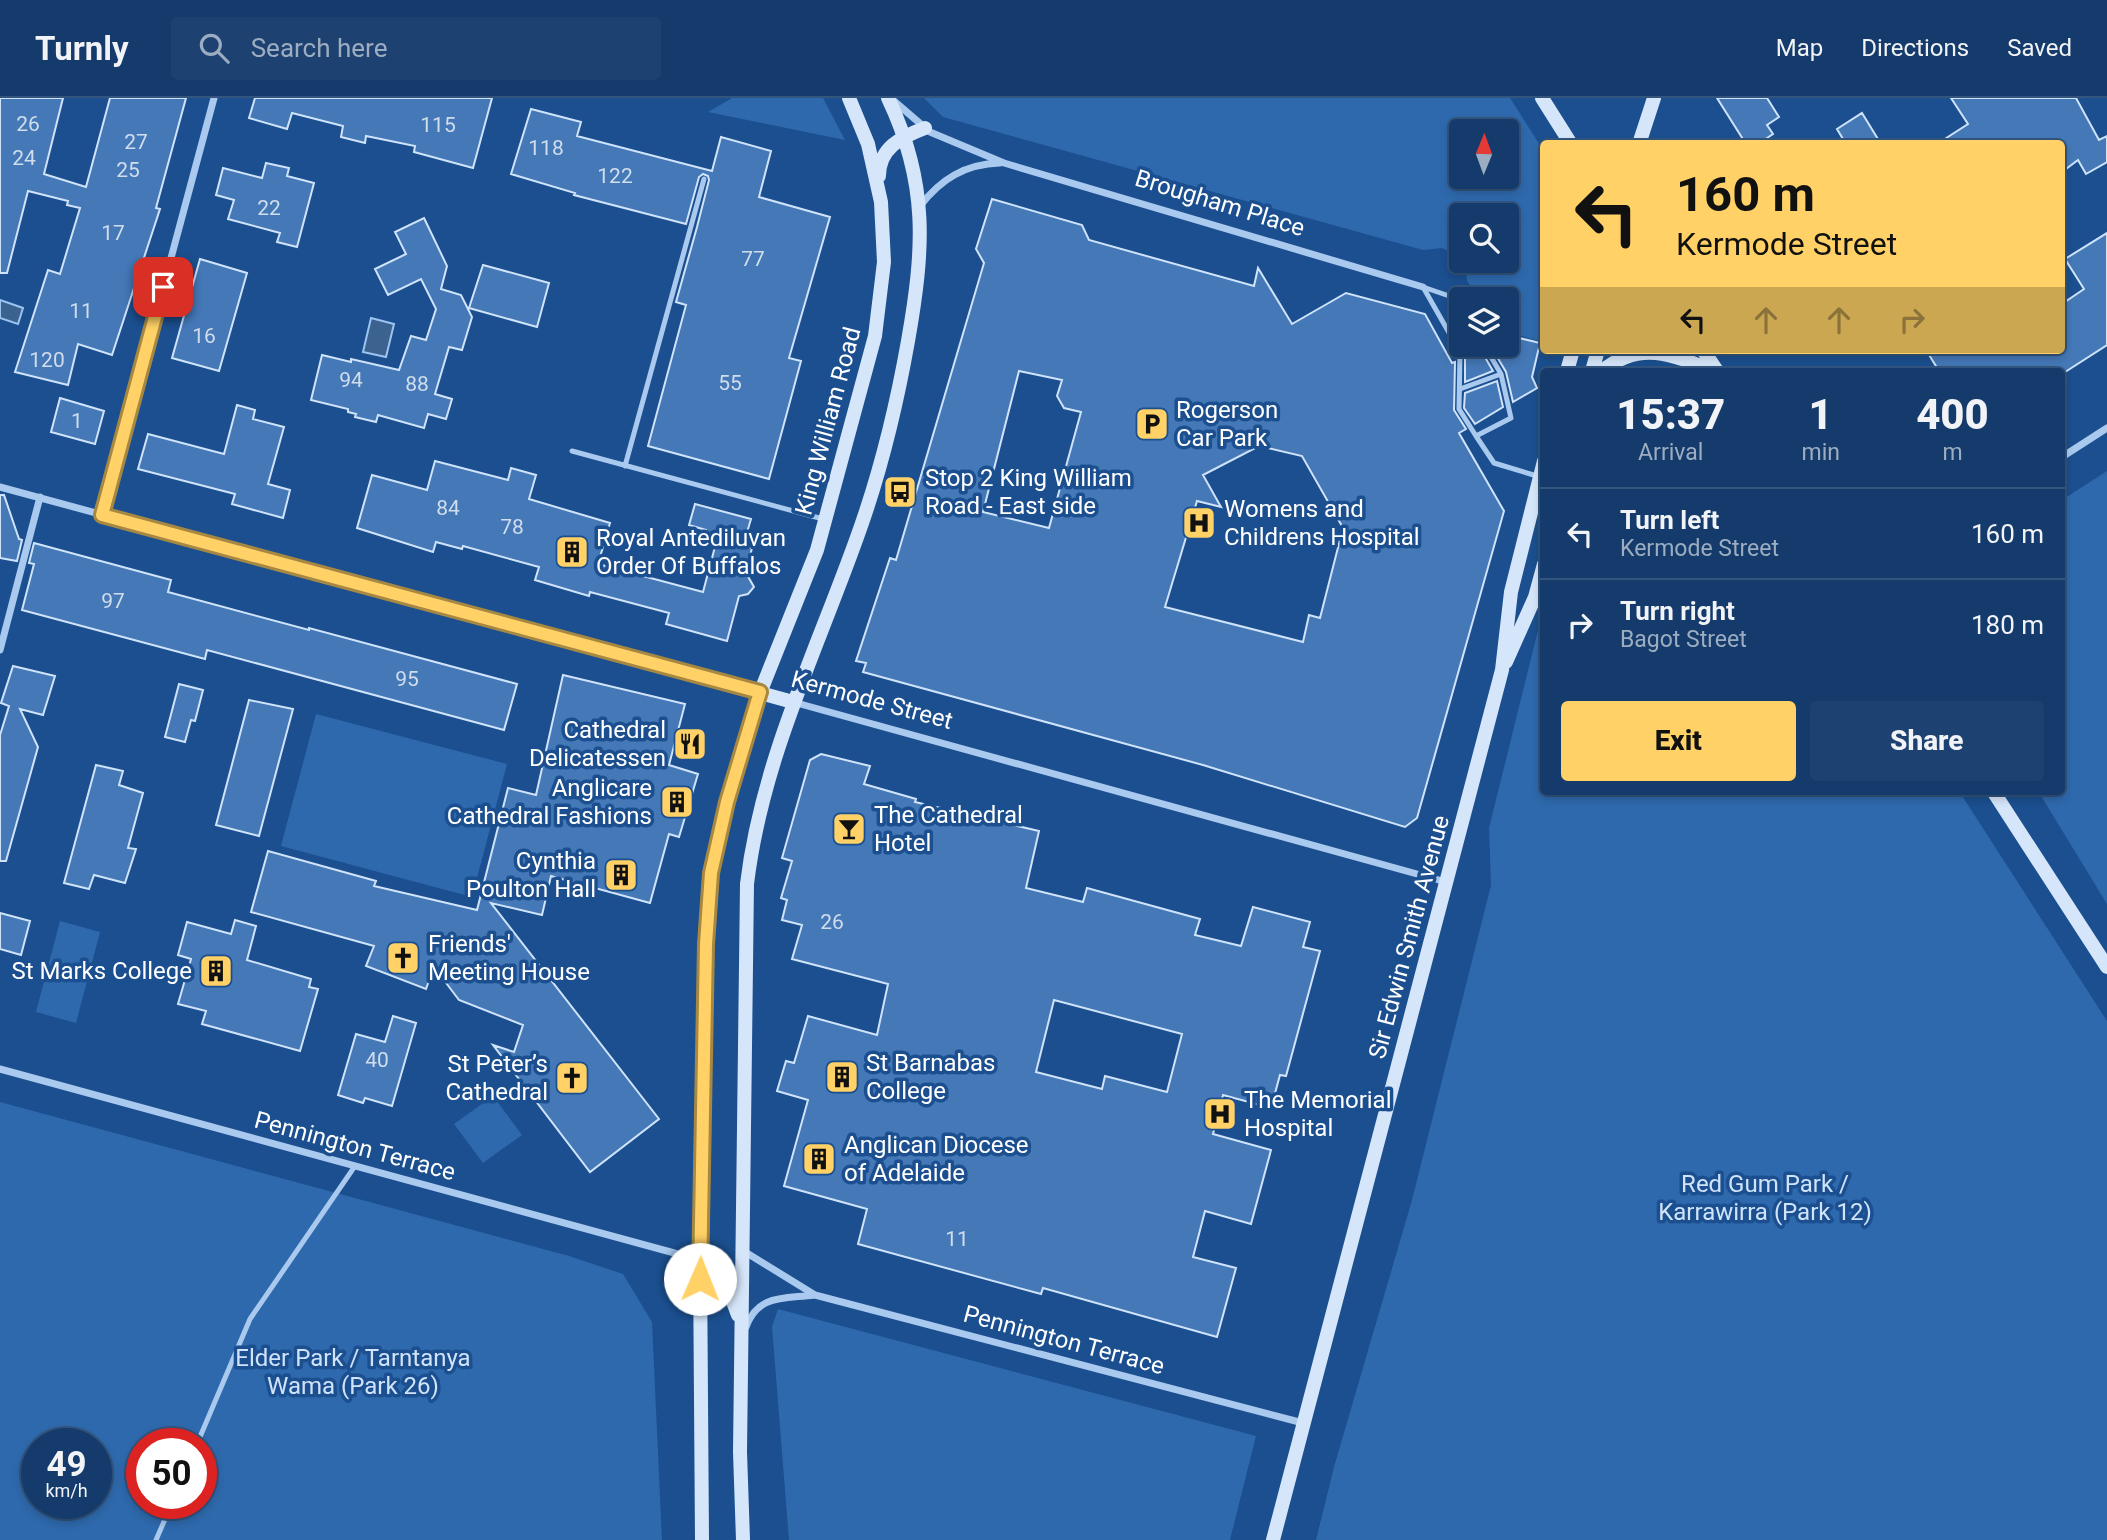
<!DOCTYPE html>
<html lang="en">
<head>
<meta charset="utf-8">
<style>
	:root { --surface:#143b6b; --page:#1d4271; --text:#f1f3f6; --muted:#9dadc1; --line:#33557e; --accent:#ffd166 }
	body { margin:0; font-family:Roboto,sans-serif; background:var(--page); color:var(--text); height:100vh; display:flex; flex-direction:column; font-size:26px; white-space:nowrap }
	* { box-sizing:border-box; margin:0 }
	p { font-size:23px; color:var(--muted) }
	.icon { flex:none; width:38px; height:38px; fill:none; stroke:currentColor; stroke-width:2; stroke-linecap:round; stroke-linejoin:round }
	.map { position:relative; flex:1; overflow:hidden }
	.drawer { position:absolute; left:1540px; top:270px; width:525px; height:427px; display:flex; flex-direction:column; background:var(--surface); border-radius:7px; box-shadow:0 4px 10px #0003,0 0 0 2px var(--line) }
	.drawer>* { flex:none }
	.hud { position:absolute; left:1540px; top:42px; width:525px; height:214px; border-radius:7px; box-shadow:0 4px 10px #0003,0 0 0 2px var(--line); background:#ffd166; color:#111; overflow:hidden }
	.needle { width:46px; rotate:1deg }
	.tools { position:absolute; left:1449px; top:21px; display:grid; gap:14px }
	.tools a { display:grid; place-items:center; width:70px; height:70px; border-radius:7px; background:var(--surface); box-shadow:0 4px 10px #0003,0 0 0 2px var(--line); font-size:35px }
	.speed { position:absolute; left:21px; top:1330px; display:flex; gap:14px; font-size:35px; font-weight:700; text-align:center }
	.speed>* { display:grid; place-content:center; width:91px; height:91px; border-radius:50%; background:var(--surface); box-shadow:0 4px 10px #0003,0 0 0 2px var(--line); line-height:1 }
	.speed small { font-size:18px; font-weight:400 }
	.speed .limit { border:10px solid #d22; background:#fff; color:#111 }
	.pin { position:absolute; display:grid; place-items:center; width:60px; height:60px; color:#fff; margin:-30px; border-radius:14px; box-shadow:0 4px 10px #0006 }
	.me { position:absolute; width:77px; margin:-38px; rotate:1deg; stroke-linejoin:round; filter:drop-shadow(0 0 5px #0008) }
	.turn { display:flex; align-items:center; gap:24px; height:147px; padding:0 21px; font-size:32px }
	.turn .icon { width:91px; height:91px; stroke-width:2.5 }
	.turn b { display:block; font-size:49px; line-height:60px }
	.lanes { display:flex; align-items:center; height:66px; padding:0 21px; background:#0003; justify-content:center; gap:35px; direction:ltr }
	.lanes .off { opacity:.35 }
	.eta { display:flex; justify-content:space-evenly; align-items:center; height:119px; text-align:center }
	.eta b { font-size:42px; font-weight:800; line-height:49px }
	.primary-button { display:flex; gap:14px; margin-top:auto; padding:14px 21px }
	.primary-button a { flex:1; height:80px; border-radius:7px; background:var(--accent); color:#111; font-size:28px; font-weight:800; line-height:80px; text-align:center }
	.primary-button a+a { background:var(--page); color:var(--text) }
	ul { padding:0; list-style:none }
	li { display:flex; align-items:center; gap:21px; height:91px; padding:0 21px; border-top:2px solid var(--line) }
	li div { flex:1 }
	li b { display:block; font-size:26px }
	li em { font-style:normal }
	header { display:flex; align-items:center; gap:42px; box-sizing:border-box; height:98px; padding:0 35px; background:var(--surface); border-bottom:2px solid var(--line) }
	header strong { font-size:33px }
	nav { display:flex; gap:38px; margin-inline-start:auto; font-size:24px }
	.search { width:490px; height:63px; background:var(--page); display:flex; align-items:center; gap:18px; box-sizing:border-box; padding:0 24px; border-radius:7px; color:var(--muted); font-size:26px }
	.map>svg:first-child { display:block }
	.green { fill:#2e69ad; fill-rule:evenodd }
	.water { fill:#3c6290; stroke:#9cc4f0; stroke-width:2 }
	.building { fill:#4478b7; stroke:#cfe3fa; stroke-width:2; fill-rule:evenodd }
	.lines { fill:none; stroke-linecap:round; stroke-linejoin:round }
	.lane { stroke:#a9c9ee; stroke-width:5 }
	.street { stroke:#a9c9ee; stroke-width:7 }
	.secondary { stroke:#d6e6fa; stroke-width:14 }
	.route-casing { stroke:#a68842; stroke-width:18 }
	.route { stroke:#ffd166; stroke-width:12 }
	.labels { text-anchor:middle; dominant-baseline:central; stroke-width:7; stroke-linejoin:round; paint-order:stroke }
	.number-label { font-size:21px; fill:#d0dded }
	.street-label { font-size:24px; fill:#fff; stroke:#1b4f8f }
	.poi-label { font-size:24px; fill:#fff; stroke:#1b4f8f; text-anchor:start }
	.park-label { font-size:24px; fill:#cfe3fa; stroke:#1b4f8f }
</style>
</head>
<body>
<header>
<strong>Turnly</strong>
<div class="search"><svg class="icon" aria-label="search" viewBox="0 0 24 24"><circle cx="10" cy="10" r="6"/><path d="M15 15l6 6"/></svg>Search here</div>
<nav><a>Map</a><a>Directions</a><a>Saved</a></nav>
</header>
<div class="map">
<svg width="2107" height="1442" viewBox="0 0 2107 1442">
	<rect width="100%" height="100%" fill="#1b4f8f"/>
	<!-- green -->
	<path class="green" d="M732,0H823L845,42L708,14Z
		M924,0H1510L1543,52V244L1507,234V201H1480L1467,183L1466,171L1457,158L1442,150L1423,152L943,19ZM1461,33H1507V79H1461ZM1461,117H1507V163H1461Z
		M2107,373V806L2038,693H2062V402Z
		M1543,512L1544,693H1959L2107,923V1442H1316L1334,1369L1412,1102L1491,787L1489,730Z
		M316,616L507,666L472,799L281,748Z
		M60,823L100,834L76,925L36,914Z
		M493,998L522,1037L483,1065L454,1026Z
		M0,1004L569,1158L623,1176L652,1224L662,1442H0ZM37,1346H96V1405H37ZM142,1346H201V1405H142Z
		M778,1211L1256,1338L1230,1442H789L772,1229Z"/>
	<!-- water -->
	<path class="water" d="M0,202L23,210L18,226L0,220Z
		M371,220L394,226L386,259L363,254Z"/>
	<!-- building -->
	<path class="building" d="M0,0H63L44,76L86,89L110,0H186L156,110L160,111L112,257L78,246L68,287L15,274L48,172L60,176L80,110L67,107L68,103L28,93L7,175H0Z
		M255,0H492L473,70L414,54L415,48L366,38L365,45L341,39L343,28L292,15L287,31L249,20Z
		M1717,0H1767L1779,19L1767,27L1773,36L1758,46H1746Z
		M1951,0H2076L2099,42L2107,38V64L2086,76L2078,62L2062,74V46H1937L1968,26Z
		M531,11L581,24L577,38L712,73L721,39L771,53L759,99L830,119L789,260L801,263L769,381L648,348L686,207L676,204L697,129L709,82L708,78L703,76L699,79L686,126L574,97L575,95L511,76Z
		M1862,15L1881,46H1846L1837,31Z
		M266,65L289,70L287,78L314,85L297,149L277,144L280,135L228,121L234,102L216,97L223,70L262,80Z
		M992,101L1082,127L1089,142L1254,188L1258,170L1292,226L1346,195L1425,216L1452,265L1455,264L1454,312L1466,331L1459,335L1504,413L1417,720L1405,729L1203,667L863,574L866,565L856,563L890,460L896,462L954,266L984,165L976,151ZM1019,273L1062,282L1057,298L1064,310L1081,314L1049,430L983,414ZM1259,348L1302,358L1343,430L1320,520L1309,517L1303,544L1165,509L1197,403L1221,409L1203,377Z
		M424,120L447,168L441,191L461,197L472,219L462,252L449,249L435,296L452,301L446,321L428,316L424,330L378,317L376,324L355,319L356,316L348,314V311L311,302L322,257L351,264V261L399,272L411,238L426,242L436,211L421,181L388,197L375,171L406,156L395,134Z
		M2107,135V247L2062,276V273H1939L1926,252H2062V206L2084,191L2065,161Z
		M200,161L247,175L219,273L172,260Z
		M483,167L549,185L537,229L469,210Z
		M1507,237L1540,245L1532,279L1537,290L1513,304L1506,274L1490,247H1507Z
		M1479,249L1493,273L1465,284V258Z
		M1497,283L1503,309L1475,326L1464,310L1465,295Z
		M60,300L104,313L95,346L51,334Z
		M237,307L255,312L253,321L284,329L268,386L290,392L283,420L232,406L235,396L138,371L148,336L224,356Z
		M435,363L508,382L511,370L536,377L529,401L610,425L598,466L703,494L716,445L704,442L706,432L689,427L695,406L751,421L743,448L752,450L746,475L754,489L748,496L739,498L727,543L666,526L669,515L590,494L589,498L535,482L539,469L463,448L462,451L436,444L433,454L357,430L372,377L427,392Z
		M0,397H4L19,441L22,442L17,463L0,460Z
		M34,445L171,482L168,494L309,532V530L517,586L504,632L207,552L205,561L22,512L34,466L29,465Z
		M13,568L55,578L43,617L20,611L38,649L6,763H0V637L9,608L1,605Z
		M563,577L685,606L669,667L698,676L679,739L669,736L650,805L551,778L542,817L491,805L659,1021L590,1074L493,947L514,954L523,927L459,902L434,869L426,891L366,868L374,848L251,814L268,753L376,783L374,788L477,812L508,690L536,697Z
		M179,586L203,592L195,623L191,622L185,644L165,639Z
		M249,602L293,611L259,738L216,727Z
		M821,656L870,668L864,686L916,701L915,704L1039,733L1026,790L1083,804L1087,790L1200,821L1195,837L1241,848L1253,809L1310,824L1303,849L1320,853L1286,978L1280,977L1271,1010L1223,997L1213,1036L1271,1052L1251,1126L1205,1113L1193,1159L1236,1170L1217,1239L1043,1190L1041,1196L858,1146L867,1111L784,1088L808,1002L777,993L786,963L794,965L808,918L877,937L888,886L792,861L802,827L782,822L787,802L781,800L792,763L782,760L810,662ZM1054,902L1182,936L1167,994L1105,978L1102,991L1036,974Z
		M96,667L123,673L119,687L143,695L128,750L136,751L125,785L94,777L89,791L64,785Z
		M0,815L30,823L21,857L0,851Z
		M235,822L256,828L247,862L311,881L309,889L318,891L300,953L202,926L206,913L178,906L191,861L178,857L187,824L231,836Z
		M393,918L416,925L392,1008L365,1000L363,1005L338,997L356,936L385,944Z"/>
	<g class="lines">
		<!-- lane -->
		<path class="lane" d="M1423,189L1460,254L1459,311L1476,338L1511,320L1501,276L1484,247
			M1423,189L1458,201L1461,206
			M1460,291L1501,276
			M1476,338L1494,365L1537,378
			M572,353L823,421
			M625,368L704,81
			M197,1346L250,1221L355,1068
			M156,1442L172,1405"/>
		<!-- street -->
		<path class="street" d="M894,3L930,34L1004,65L1423,189
			M920,108C941,81 965,66 1000,65
			M2062,359L2107,330
			M0,389L760,595
			M102,417L214,0
			M0,552L40,399
			M793,604L1446,784
			M0,971L700,1162
			M742,1152L815,1197L1303,1325
			M746,1229C758,1196 784,1201 814,1197"/>
		<!-- secondary -->
		<path class="secondary" d="M1542,0L1571,46
			M1639,46L1654,0
			M879,78C879,50 901,39 925,30
			M1703,252L1717,273
			M1567,273L1573,252
			M1592,273L1598,252
			M1602,273C1640,242 1672,256 1712,273
			M1506,564L1535,499L1544,466
			M760,595L793,604
			M1993,693L2107,869
			M700,1162L726,1185L738,1217
			M702,1442L700,1162L707,846L711,775L727,703L760,595L817,452L875,238L884,164L881,104L868,46L849,0
			M743,1442L740,1354L747,786C762,660 820,546 861,428C882,368 897,305 908,243C924,152 929,86 888,0
			M1273,1442L1502,572L1511,494L1544,363"/>
	</g>
	<g class="lines">
		<defs>
			<path id="route" d="M163,189L102,417L760,594L727,704L711,775L706,846L700,1181"/>
		</defs>
		<!-- route casing -->
		<use href="#route" class="route-casing"/>
		<!-- route -->
		<use href="#route" class="route"/>
	</g>
	<!-- icons -->
	<defs>
		<symbol id="parking-square" viewBox="-11 -11 22 22"><rect x="-9" y="-9" width="18" height="18" rx="4" fill="#ffd166" stroke="#1b4f8f"/><path d="M-3.5-5.5H1a3.5 3.5 0 0 1 0 7H-1V5.5H-3.5ZM-1-3.4V-.6H.8a1.4 1.4 0 0 0 0-2.8Z" fill="#111"/></symbol>
		<symbol id="bus-square" viewBox="-11 -11 22 22"><rect x="-9" y="-9" width="18" height="18" rx="4" fill="#ffd166" stroke="#1b4f8f"/><path d="M-5-6H5V4H4V6H2V4H-2V6H-4V4H-5ZM-3.5-4V0h7V-4ZM-3.5 1.2v1.5H-2V1.2ZM2 1.2v1.5H3.5V1.2Z" fill="#111"/></symbol>
		<symbol id="hospital-square" viewBox="-11 -11 22 22"><rect x="-9" y="-9" width="18" height="18" rx="4" fill="#ffd166" stroke="#1b4f8f"/><path d="M-5-5h3v3.5h4V-5h3V5h-3V1.5h-4V5h-3Z" fill="#111"/></symbol>
		<symbol id="building-square" viewBox="-11 -11 22 22"><rect x="-9" y="-9" width="18" height="18" rx="4" fill="#ffd166" stroke="#1b4f8f"/><path d="M-4-6H4V6H1V3H-1V6H-4ZM-2.5-4.3h1.7v1.8h-1.7ZM.8-4.3h1.7v1.8H.8ZM-2.5-1h1.7V.8h-1.7ZM.8-1h1.7V.8H.8Z" fill="#111"/></symbol>
		<symbol id="restaurant-square" viewBox="-11 -11 22 22"><rect x="-9" y="-9" width="18" height="18" rx="4" fill="#ffd166" stroke="#1b4f8f"/><path d="M-5-6h1v4h1v-4h1v4h1v-4h1v5L-1.5 .5V6h-2V.5L-5-1ZM5-6V6H3V1.5H1.5Q1.5-4 5-6Z" fill="#111"/></symbol>
		<symbol id="bar-square" viewBox="-11 -11 22 22"><rect x="-9" y="-9" width="18" height="18" rx="4" fill="#ffd166" stroke="#1b4f8f"/><path d="M-6-5H6L.8 .8V4.5H3.5V6h-7V4.5H-.8V.8Z" fill="#111"/></symbol>
		<symbol id="church-square" viewBox="-11 -11 22 22"><rect x="-9" y="-9" width="18" height="18" rx="4" fill="#ffd166" stroke="#1b4f8f"/><path d="M-1.2-6h2.4v3.5h3.3v2.4h-3.3V6h-2.4V-.1h-3.3v-2.4h3.3Z" fill="#111"/></symbol>
	</defs>
	<g fill-rule="evenodd">
		<use href="#parking-square" x="1133" y="307" width="38" height="38"/>
		<use href="#bus-square" x="881" y="375" width="38" height="38"/>
		<use href="#hospital-square" x="1180" y="406" width="38" height="38"/>
		<use href="#building-square" x="553" y="435" width="38" height="38"/>
		<use href="#restaurant-square" x="671" y="627" width="38" height="38"/>
		<use href="#building-square" x="658" y="685" width="38" height="38"/>
		<use href="#bar-square" x="830" y="712" width="38" height="38"/>
		<use href="#building-square" x="602" y="758" width="38" height="38"/>
		<use href="#church-square" x="384" y="841" width="38" height="38"/>
		<use href="#building-square" x="197" y="854" width="38" height="38"/>
		<use href="#building-square" x="823" y="960" width="38" height="38"/>
		<use href="#church-square" x="553" y="961" width="38" height="38"/>
		<use href="#hospital-square" x="1201" y="997" width="38" height="38"/>
		<use href="#building-square" x="800" y="1042" width="38" height="38"/>
	</g>
	<g class="labels">
		<!-- number labels -->
		<g class="number-label">
			<text x="28" y="26">26</text>
			<text x="438" y="27">115</text>
			<text x="136" y="44">27</text>
			<text x="546" y="50">118</text>
			<text x="24" y="60">24</text>
			<text x="128" y="72">25</text>
			<text x="615" y="78">122</text>
			<text x="269" y="110">22</text>
			<text x="113" y="135">17</text>
			<text x="753" y="161">77</text>
			<text x="81" y="213">11</text>
			<text x="204" y="238">16</text>
			<text x="47" y="262">120</text>
			<text x="351" y="282">94</text>
			<text x="730" y="285">55</text>
			<text x="417" y="286">88</text>
			<text x="77" y="323">1</text>
			<text x="448" y="410">84</text>
			<text x="512" y="429">78</text>
			<text x="113" y="503">97</text>
			<text x="407" y="581">95</text>
			<text x="832" y="824">26</text>
			<text x="377" y="962">40</text>
			<text x="957" y="1141">11</text>
		</g>
		<!-- street labels -->
		<g class="street-label">
			<text transform="translate(1220 105) rotate(17)">Brougham Place</text>
			<text transform="translate(828 323) rotate(-75)">King William Road</text>
			<text transform="translate(872 602) rotate(15)">Kermode Street</text>
			<text transform="translate(1409 839) rotate(-75)">Sir Edwin Smith Avenue</text>
			<text transform="translate(355 1048) rotate(15)">Pennington Terrace</text>
			<text transform="translate(1064 1242) rotate(15)">Pennington Terrace</text>
		</g>
		<!-- poi labels -->
		<g class="poi-label">
			<text x="1176" y="312">Rogerson<tspan x="1176" dy="28">Car Park</tspan></text>
			<text x="925" y="380">Stop 2 King William<tspan x="925" dy="28">Road - East side</tspan></text>
			<text x="1224" y="411">Womens and<tspan x="1224" dy="28">Childrens Hospital</tspan></text>
			<text x="596" y="440">Royal Antediluvan<tspan x="596" dy="28">Order Of Buffalos</tspan></text>
			<text x="666" y="632" text-anchor="end">Cathedral<tspan x="666" dy="28">Delicatessen</tspan></text>
			<text x="652" y="690" text-anchor="end">Anglicare<tspan x="652" dy="28">Cathedral Fashions</tspan></text>
			<text x="874" y="717">The Cathedral<tspan x="874" dy="28">Hotel</tspan></text>
			<text x="596" y="763" text-anchor="end">Cynthia<tspan x="596" dy="28">Poulton Hall</tspan></text>
			<text x="428" y="846">Friends'<tspan x="428" dy="28">Meeting House</tspan></text>
			<text x="192" y="873" text-anchor="end">St Marks College</text>
			<text x="866" y="965">St Barnabas<tspan x="866" dy="28">College</tspan></text>
			<text x="548" y="966" text-anchor="end">St Peter’s<tspan x="548" dy="28">Cathedral</tspan></text>
			<text x="1244" y="1002">The Memorial<tspan x="1244" dy="28">Hospital</tspan></text>
			<text x="844" y="1047">Anglican Diocese<tspan x="844" dy="28">of Adelaide</tspan></text>
		</g>
		<!-- park labels -->
		<g class="park-label">
			<text x="1765" y="1086">Red Gum Park /<tspan x="1765" dy="28">Karrawirra (Park 12)</tspan></text>
			<text x="353" y="1260">Elder Park / Tarntanya<tspan x="353" dy="28">Wama (Park 26)</tspan></text>
		</g>
	</g>
</svg>
<div class="tools">
<a><svg class="needle" viewBox="-14 -14 28 28"><path d="M0-13l5 13h-10z" fill="#e53935"/><path d="M0 13l5-13h-10z" fill="#9dadc1"/></svg></a>
<a><svg class="icon" aria-label="search" viewBox="0 0 24 24"><circle cx="10" cy="10" r="6"/><path d="M15 15l6 6"/></svg></a>
<a><svg class="icon" aria-label="layers" viewBox="0 0 24 24"><path d="M12 4l9 5-9 5-9-5zM3 14l9 5 9-5"/></svg></a>
</div>
<div class="speed"><div>49<small>km/h</small></div><div class="limit">50</div></div>
<div class="pin" style="left:163px;top:189px;background:#d93025"><svg class="icon" aria-label="arrive" viewBox="0 0 24 24"><path d="M6 21V4h12l-3 4 3 4H6"/></svg></div>
<svg class="me" style="left:700px;top:1181px" viewBox="-20 -20 40 40"><circle r="19" fill="#fff"/><path d="M0-13L10 11 0 6-10 11z" fill="#ffd166"/></svg>
<div class="hud">
<div class="turn"><svg class="icon" aria-label="left" viewBox="0 0 24 24"><path d="M17 20v-9H6M10 6l-5 5 5 5"/></svg><div><b>160 m</b>Kermode Street</div></div>
<div class="lanes"><svg class="icon" aria-label="left" viewBox="0 0 24 24"><path d="M17 20v-9H6M10 6l-5 5 5 5"/></svg><svg class="icon off" aria-label="ahead" viewBox="0 0 24 24"><path d="M12 20V5M6 11l6-6 6 6"/></svg><svg class="icon off" aria-label="ahead" viewBox="0 0 24 24"><path d="M12 20V5M6 11l6-6 6 6"/></svg><svg class="icon off" aria-label="right" viewBox="0 0 24 24"><path d="M7 20v-9h11M14 6l5 5-5 5"/></svg></div>
</div>
<section class="drawer">
<div class="eta">
<div><b>15:37</b><p>Arrival</p></div>
<div><b>1</b><p>min</p></div>
<div><b>400</b><p>m</p></div>
</div>
<ul>
<li><svg class="icon" aria-label="left" viewBox="0 0 24 24"><path d="M17 20v-9H6M10 6l-5 5 5 5"/></svg><div><b>Turn left</b><p>Kermode Street</p></div><em>160 m</em></li>
<li><svg class="icon" aria-label="right" viewBox="0 0 24 24"><path d="M7 20v-9h11M14 6l5 5-5 5"/></svg><div><b>Turn right</b><p>Bagot Street</p></div><em>180 m</em></li>
</ul>
<div class="primary-button"><a>Exit</a><a>Share</a></div>
</section>
</div>
</body>
</html>
